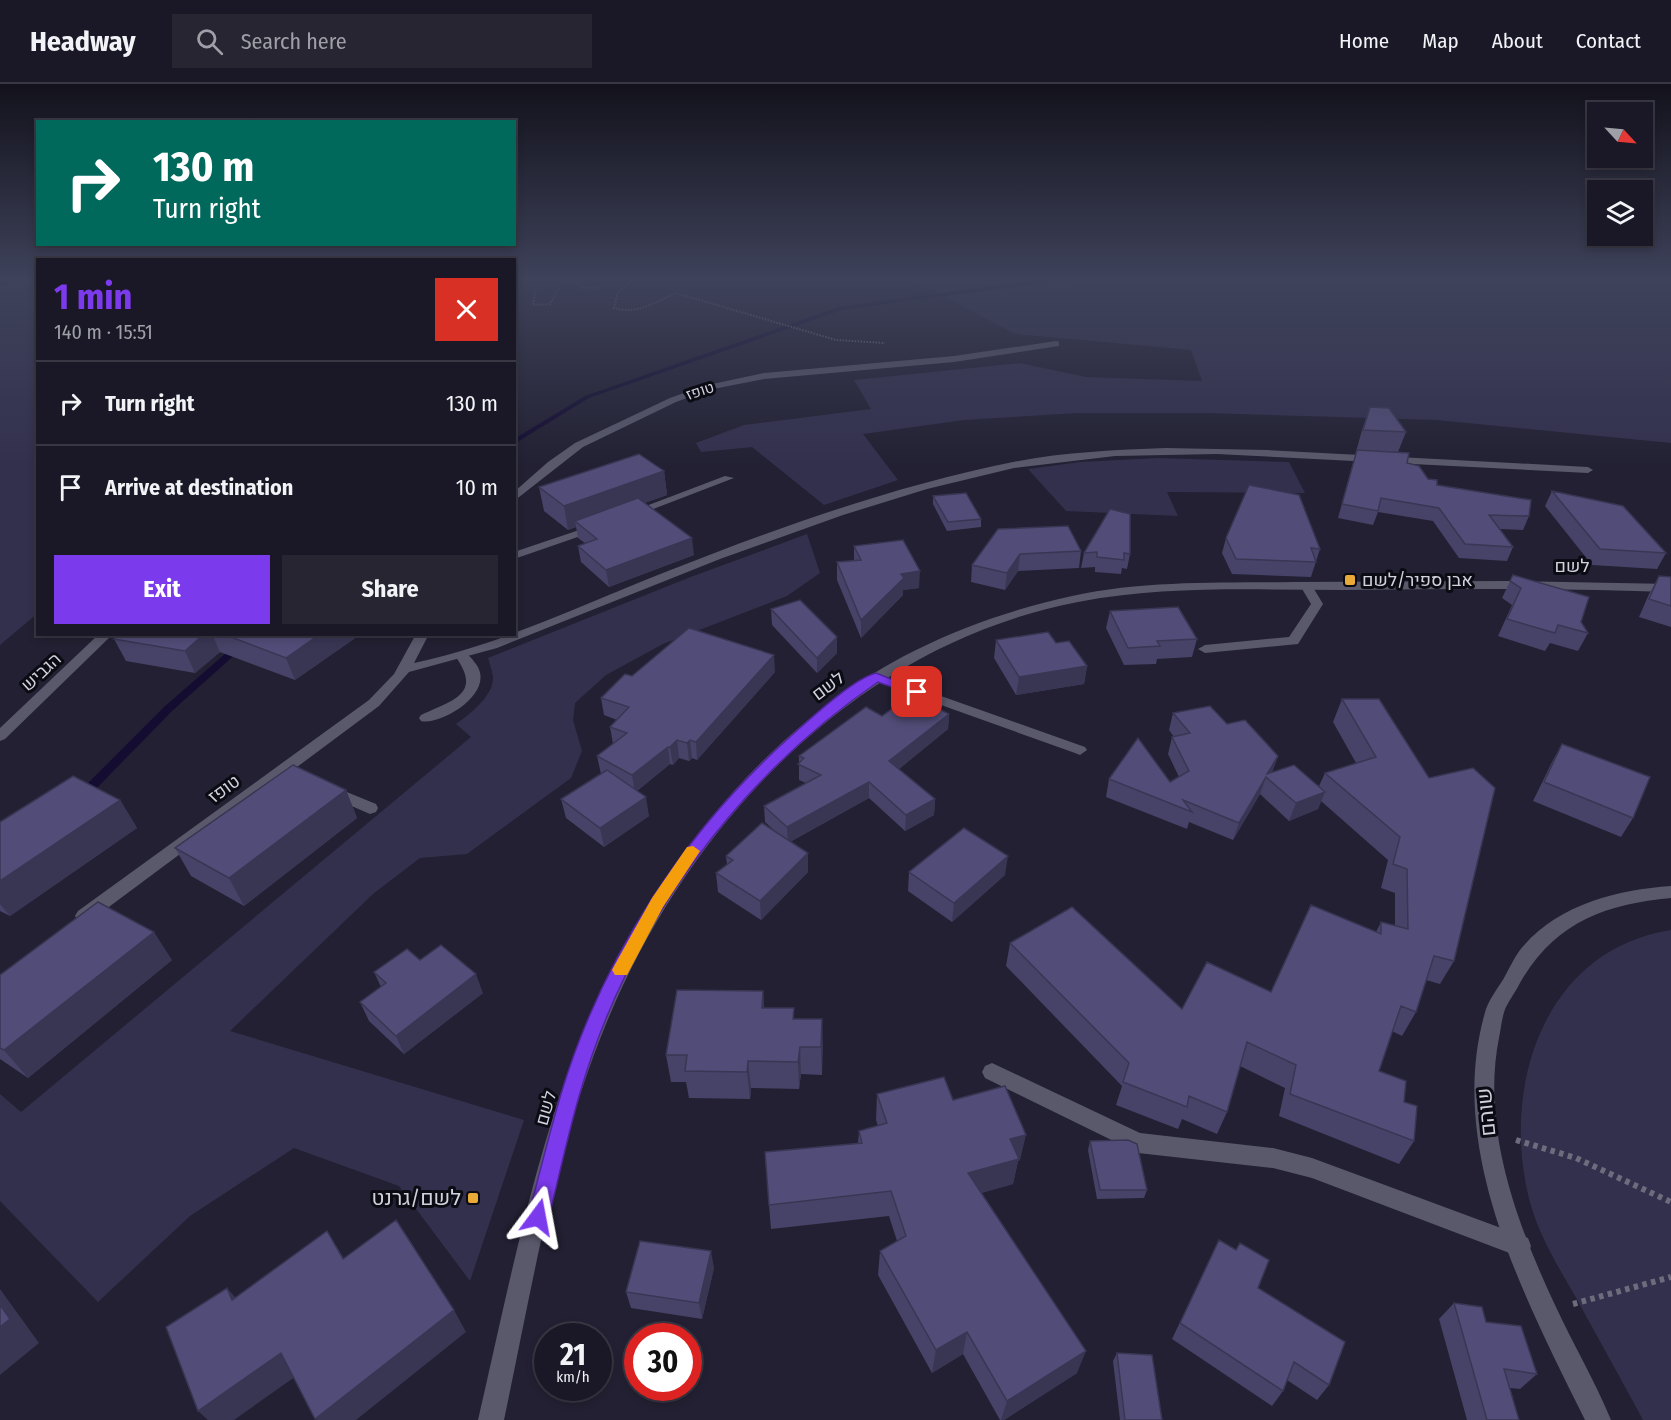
<!DOCTYPE html>
<html lang="en">
<head>
<meta charset="utf-8">
<style>
	:root { --surface:#1a1826; --page:#272532; --text:#f1f3f6; --muted:#9fa0a7; --line:#383743; --accent:#7c3aed }
	body { margin:0; font-family:"Fira Sans Condensed",Heebo,sans-serif; background:var(--page); color:var(--text); height:100vh; display:flex; flex-direction:column; font-size:22px; white-space:nowrap }
	* { box-sizing:border-box; margin:0 }
	p { font-size:20px; color:var(--muted) }
	.icon { flex:none; width:33px; height:33px; fill:none; stroke:currentColor; stroke-width:2; stroke-linecap:round; stroke-linejoin:round }
	.map { position:relative; flex:1; overflow:hidden }
	.details { position:absolute; left:36px; top:174px; width:480px; height:378px; display:flex; flex-direction:column; background:var(--surface); border-radius:0px; box-shadow:0 3px 9px #0003,0 0 0 2px var(--line) }
	.details>* { flex:none }
	.top-card { position:absolute; left:36px; top:36px; width:480px; height:126px; border-radius:0px; box-shadow:0 3px 9px #0003,0 0 0 2px var(--line); background:#00695c; color:#fff; overflow:hidden }
	.needle { width:39px; rotate:116deg }
	.fabs { position:absolute; left:1587px; top:18px; display:grid; gap:12px }
	.fabs a { display:grid; place-items:center; width:66px; height:66px; border-radius:0px; background:var(--surface); box-shadow:0 3px 9px #0003,0 0 0 2px var(--line); font-size:30px }
	.speed { position:absolute; left:534px; top:1239px; display:flex; gap:12px; font-size:30px; font-weight:700; text-align:center }
	.speed>* { display:grid; place-content:center; width:78px; height:78px; border-radius:50%; background:var(--surface); box-shadow:0 3px 9px #0003,0 0 0 2px var(--line); line-height:1 }
	.speed small { font-size:15px; font-weight:400 }
	.speed .limit { border:9px solid #d22; background:#fff; color:#111 }
	.pin { position:absolute; display:grid; place-items:center; width:51px; height:51px; color:#fff; margin:-26px; border-radius:12px; box-shadow:0 3px 9px #0006 }
	.me { position:absolute; width:66px; margin:-33px; rotate:13deg; stroke-linejoin:round; filter:drop-shadow(0 0 4px #0008) }
	.turn { display:flex; align-items:center; gap:21px; height:126px; padding:0 18px; font-size:27px }
	.turn .icon { width:78px; height:78px; stroke-width:2.5 }
	.turn b { display:block; font-size:42px; line-height:51px }
	.round { display:grid; place-items:center; flex:none; width:63px; height:63px; border-radius:0px; background:var(--page) }
	.head { display:flex; align-items:center; justify-content:space-between; height:102px; padding:0 18px }
	h1 { font-size:36px; font-weight:700; line-height:45px; color:var(--accent) }
	.button { display:flex; gap:12px; margin-top:auto; padding:12px 18px }
	.button a { flex:1; height:69px; border-radius:0px; background:var(--accent); color:#fff; font-size:24px; font-weight:700; line-height:69px; text-align:center }
	.button a+a { background:var(--page); color:var(--text) }
	ul { padding:0; list-style:none }
	li { display:flex; align-items:center; gap:18px; height:84px; padding:0 18px; border-top:2px solid var(--line) }
	li div { flex:1 }
	li b { display:block; font-size:22px }
	li em { font-style:normal }
	header { display:flex; align-items:center; gap:36px; box-sizing:border-box; height:84px; padding:0 30px; background:var(--surface); border-bottom:2px solid var(--line) }
	header strong { font-size:28px }
	nav { display:flex; gap:33px; margin-inline-start:auto; font-size:21px }
	.search { width:420px; height:54px; background:var(--page); display:flex; align-items:center; gap:15px; box-sizing:border-box; padding:0 21px; border-radius:0px; color:var(--muted); font-size:22px }
	.map>svg:first-child { display:block }
	.green { fill:#33304e }
	.lines { fill:none; stroke-linecap:round; stroke-linejoin:round }
	.stream { fill:#140c31; fill-rule:evenodd }
	.path-far1 { stroke:#6e6c7c; stroke-width:2; stroke-dasharray:1.5 1.5; stroke-linecap:butt }
	.path { stroke:#6e6c7c; stroke-width:6; stroke-dasharray:4.5 4.5; stroke-linecap:butt }
	.lane { fill:#5a596c; fill-rule:evenodd }
	.street { fill:#5a596c; fill-rule:evenodd }
	.wall { fill:#474267 }
	.shaded-wall { fill:#393654 }
	.building { fill:#524d78; stroke:#393654; stroke-width:1.5 }
	.route { fill:#7c3aed; stroke:#51269a; stroke-width:1.5 }
	.slow { fill:#f59e0b }
	.poi-dot { fill:#e9aa38; stroke:#0b0b13; stroke-width:2 }
	.labels { text-anchor:middle; dominant-baseline:central; stroke-width:6; stroke-linejoin:round; paint-order:stroke }
	.far-street-label { font-size:15px; fill:#d1d0dd; stroke:#0b0b13 }
	.street-label { font-size:18px; fill:#d1d0dd; stroke:#0b0b13 }
	.poi-label { font-size:18px; fill:#d1d0dd; stroke:#0b0b13; text-anchor:start }
	.near-street-label { font-size:21px; fill:#d1d0dd; stroke:#0b0b13 }
	.near-poi-label { font-size:21px; fill:#d1d0dd; stroke:#0b0b13; text-anchor:end }
</style>
</head>
<body>
<header>
<strong>Headway</strong>
<div class="search"><svg class="icon" aria-label="search" viewBox="0 0 24 24"><circle cx="10" cy="10" r="6"/><path d="M15 15l6 6"/></svg>Search here</div>
<nav><a>Home</a><a>Map</a><a>About</a><a>Contact</a></nav>
</header>
<div class="map">
<svg width="1671" height="1336" viewBox="0 0 1671 1336">
	<rect width="100%" height="100%" fill="#222032"/>
	<!-- green -->
	<path class="green" d="M0,195H37L38,529L0,561Z
		M911,195H1671V359L1437,336L1206,329H1077L964,336L863,350L898,396L824,421L752,363L701,368L696,359L744,341L871,325L854,296L1020,279L1086,293L1202,297L1191,266L1015,250Z
		M1158,374L1289,378L1305,409L1167,408L1178,432L1066,427L1028,385L1080,378Z
		M807,450L820,489L787,512L663,560L606,591L575,619L573,636L582,667L571,694L467,770L420,774L373,810L230,947L524,1036L470,1197L399,1102L294,1064L190,1132L98,1218L0,1117V1010L21,1028L471,653L456,640C469,631 494,612 493,593C492,587 490,580 488,574L688,494Z
		M1671,846V1336H1643C1621,1295 1598,1254 1575,1212C1558,1182 1539,1152 1530,1118C1500,1006 1542,866 1671,846Z"/>
	<g class="lines">
		<!-- stream -->
		<path class="stream" d="M16,195H27L0,202V198Z
			M1060,195H1093L1034,200L842,226L589,314L514,360V355L585,312L839,223L1034,196Z
			M248,550H258L172,627L86,715H78L77,712L78,709L164,623Z"/>
		<!-- path-far1 -->
		<path class="path-far1" d="M537,195L533,221L550,220L562,198L574,196L581,203L596,204L612,195
			M634,195L618,208L614,224C637,231 655,218 676,209L836,256L885,259"/>
		<!-- path -->
		<path class="path" d="M1516,1056L1576,1074L1671,1118
			M1573,1220L1671,1193"/>
		<!-- lane -->
		<path class="lane" d="M725,392L734,394L635,432L631,433L625,430Z
			M594,441L600,444L598,446L514,475V468Z
			M1307,499L1311,500L1323,520L1298,560L1205,569L1198,565L1205,561L1289,553L1311,520L1301,503Z
			M462,568C469,570 472,575 476,580C497,609 440,642 421,637L419,634L421,631C453,616 483,610 455,572Z
			M876,589L1085,663L1087,666L1080,671L1075,669L871,596L869,593L871,590Z
			M332,702L376,720L378,724L376,728L370,730L326,711L324,707L326,703Z
			M992,979L1140,1049L1273,1064L1312,1074L1520,1151L1528,1154L1531,1162L1528,1170L1520,1173L1312,1094L1273,1084L1138,1069L985,994L982,988L985,982Z"/>
		<!-- street -->
		<path class="street" d="M1056,257L1059,258V262L954,278L764,295L708,306L676,318L583,363L514,417V408L548,378L575,359L670,314L703,302L764,289L954,272Z
			M1166,364L1267,366L1588,383L1593,386L1588,389L1217,370L1115,372L1014,384L927,405L843,431L720,475L497,564L409,588L379,622L90,837L84,839L78,837L75,832L78,827L369,616L394,590L416,550H429L414,579C503,560 583,520 668,487C780,443 894,402 1013,378C1063,368 1115,366 1166,364Z
			M1507,497L1671,500V508C1562,504 1454,505 1345,506C1257,506 1166,501 1078,518C858,560 689,738 606,940C554,1066 532,1203 504,1336H478C505,1219 528,1101 568,988C628,819 750,649 914,567C964,542 1017,524 1072,512C1144,496 1220,499 1293,498C1364,498 1436,497 1507,497Z
			M99,550H113L5,655L0,657V644Z
			M1671,802V814C1605,820 1554,839 1520,899C1516,907 1510,915 1506,923C1502,932 1501,944 1499,954C1481,1044 1517,1140 1555,1221C1573,1260 1595,1297 1611,1336H1585C1525,1214 1444,1064 1486,925C1490,914 1498,904 1504,894C1509,885 1514,874 1520,866C1556,821 1616,806 1671,802Z"/>
	</g>
	<!-- wall -->
	<path class="wall" d="M1370,323L1406,348L1398,368L1407,379L1437,401L1529,432L1523,446L1500,445L1513,463L1507,477L1459,474L1433,437L1378,428L1373,441L1338,434L1362,346Z
		M664,387L667,411L644,419L694,471L609,503L581,478L578,462L585,459L578,454L576,443L568,446L544,427L539,403Z
		M1552,407L1666,469L1657,485L1592,481L1545,422Z
		M933,412L981,435V443L947,447L933,420Z
		M1110,425L1130,470L1127,485L1122,484L1121,490L1095,488V483L1081,484L1084,469Z
		M998,445L1081,467L1079,484L1018,487L1005,506L971,498L972,481Z
		M1226,454L1320,465L1311,493L1232,490L1222,469Z
		M854,462L919,504L903,506V511L861,554L837,496V478L854,477Z
		M1513,491L1581,538L1588,549L1578,567L1550,559L1545,567L1498,552L1512,521L1502,514Z
		M1659,492L1671,493V543L1639,533L1649,510Z
		M771,525L837,569L817,589L772,541Z
		M1110,527L1197,555L1192,573L1157,575L1156,580L1124,581L1106,544Z
		M121,550H361L295,596L220,568L195,589L126,577L114,555Z
		M996,556L1056,559L1087,582L1084,600L1016,611L994,574Z
		M775,588L697,676L692,674L689,677L679,674L673,681L670,680L637,707L649,732L604,763L566,734L561,715L601,690L597,672L613,660L610,643L617,636L604,631L601,614L632,592Z
		M1342,615H1379L1454,877L1440,900L1426,896L1416,928L1402,952L1392,947L1379,987L1404,1018L1414,1057L1399,1080L1279,1032L1285,1004L1240,982L1227,1028L1217,1050L1182,1035L1178,1045L1116,1021L1122,1002L1006,882L1010,859L1182,925L1271,908L1376,848L1381,838L1395,842V809L1381,804L1388,776L1321,717L1318,725L1289,737L1260,710L1233,756L1189,738L1187,745L1106,713L1109,695L1170,698L1179,693L1168,670L1172,653H1174L1169,646L1173,629L1227,640L1278,672L1272,688L1319,702L1325,689L1356,679L1333,638Z
		M949,630L948,645L899,685L935,715L934,731L905,747L869,714L790,758L808,788L761,836L718,808L716,789L727,781L726,772L777,749L765,738L764,722L806,699L799,696V672L882,632Z
		M1562,660L1633,734L1621,753L1533,717L1552,678Z
		M346,706L357,734L244,822L191,792L175,764Z
		M120,716L137,744L10,832L0,827V738Z
		M909,788L1005,791L952,838L908,807Z
		M172,876L28,994L0,975V891Z
		M374,888L483,909L404,970L369,937L360,918L381,903Z
		M763,907L764,924H794V935H822V991L801,990L799,1005L751,1004L750,1015L689,1014L686,998H671L666,971Z
		M877,1010L953,1016L1020,1076L1018,1077L1013,1100L981,1109L1077,1289L1004,1336H1000L963,1270L932,1289L878,1191L880,1167L897,1157L889,1132L771,1145L769,1121L858,1059L859,1047L878,1042L876,1036Z
		M1090,1057L1147,1106L1144,1114L1097,1115L1088,1066Z
		M1219,1156L1258,1204L1329,1301L1317,1316L1287,1296L1283,1307L1272,1322L1172,1255Z
		M714,1184L702,1235L631,1224L626,1208Z
		M1454,1219L1486,1238L1537,1290L1520,1305L1510,1304L1519,1336H1467L1439,1235Z
		M1117,1269L1162,1336H1120L1113,1277Z"/>
	<!-- shaded-wall -->
	<path class="shaded-wall" d="M664,387L667,411L581,442L575,437L576,443L568,446L564,422Z
		M692,454L694,471L609,503L606,486Z
		M1020,470L1018,487L1005,506L1007,489Z
		M920,487L919,504L903,506V511L861,554V536L901,490Z
		M204,550H212L220,568L195,589L185,567Z
		M320,550H361L295,596L286,574Z
		M837,553V569L817,589V574Z
		M774,571L775,588L697,676L696,658Z
		M1087,582L1084,600L1016,611L1019,593Z
		M949,630L948,645L889,693V677Z
		M677,656L679,674L673,681L670,663Z
		M690,656L692,674L689,677L687,659Z
		M668,663L670,680L635,708L632,691Z
		M1278,672L1272,689L1267,690Z
		M1266,693L1260,710L1233,756L1239,739Z
		M869,698V714L788,759L787,743Z
		M346,706L357,734L244,822L229,794Z
		M1325,708L1318,725L1289,737L1296,719Z
		M646,713L649,732L604,763L600,744Z
		M935,715L934,731L905,747L906,731Z
		M120,716L137,744L10,832L0,820V797Z
		M808,769V788L761,836L760,817Z
		M1008,772L1005,791L952,838L954,819Z
		M154,848L172,876L28,994L4,966Z
		M476,890L483,909L404,970L396,952Z
		M763,907L765,934L762,924Z
		M822,935L823,963L822,991L821,963Z
		M800,963L801,990L799,1005L798,978Z
		M748,977L751,1004L750,1015L747,988Z
		M1026,1051L1020,1076L1018,1077L1013,1100L964,1114L968,1089L1010,1055Z
		M327,1147L342,1171L358,1198L343,1175Z
		M711,1167L714,1184L702,1235L699,1219Z
		M227,1204L246,1226L232,1216Z
		M0,1205L39,1259L0,1291Z
		M454,1226L466,1248L356,1336H317L315,1335Z
		M967,1248L963,1270L932,1289L936,1266Z
		M1086,1267L1077,1289L1004,1336H1001L1007,1317Z
		M281,1269L299,1290L234,1336H208L198,1327Z"/>
	<!-- building -->
	<path class="building" d="M1370,323L1389,324L1406,348L1363,346Z
		M1357,366L1409,369L1407,379L1419,382L1428,395L1437,396V401L1531,416L1529,432L1489,431L1513,463L1465,460L1439,424L1381,414L1378,427L1342,420Z
		M639,370L664,387L564,422L539,403Z
		M1249,401L1299,411L1320,465L1311,464L1316,478L1236,475L1226,454Z
		M1552,407L1623,422L1666,469L1600,465Z
		M966,409L981,435L948,438L933,412Z
		M638,414L692,454L606,486L578,462L597,455L575,437Z
		M1110,425L1130,430V470L1124,469V476L1097,473V468L1084,469Z
		M1068,442L1081,467L1020,470L1007,489L972,481L998,445Z
		M903,456L920,487L901,490L904,494L861,536L837,478L861,476L854,462Z
		M1513,491L1589,513L1581,538L1588,549L1558,541L1555,549L1507,535L1521,504L1510,497Z
		M1659,492L1671,493V522L1649,515Z
		M800,516L837,553L817,574L771,525Z
		M1178,523L1197,555L1157,557L1160,562L1128,564L1110,527Z
		M689,544L774,571L696,658L690,656L687,659L677,656L670,663H668L632,691L597,672L627,649L610,643L629,623L601,614L625,590L632,592Z
		M1048,548L1056,559L1069,557L1087,582L1019,593L996,556Z
		M121,550H204L185,567L114,555Z
		M223,550H320L286,574Z
		M912,610L949,630L889,677L935,715L906,731L869,698L787,743L764,722L821,691L798,680L804,674L799,672L866,623L882,632Z
		M1342,615H1379L1429,694L1473,684L1495,704L1454,877L1434,872L1416,928L1401,922L1379,987L1406,997L1404,1018L1417,1022L1414,1057L1290,1010L1296,981L1247,958L1227,1028L1189,1012L1187,1023L1123,998L1129,979L1010,859L1072,823L1182,925L1207,878L1271,908L1311,821L1381,850V838L1408,845L1407,785L1393,780L1400,753L1325,689L1376,673Z
		M1210,622L1227,640L1245,636L1278,672L1267,690L1294,681L1325,708L1296,719L1266,693L1239,739L1183,716L1192,728L1109,695L1138,654L1170,698L1189,687L1172,653L1190,649L1173,629Z
		M1562,660L1650,693L1633,734L1544,698Z
		M293,681L346,706L229,794L175,764Z
		M607,686L646,713L600,744L561,715Z
		M73,692L120,716L0,797V738Z
		M762,739L808,769L760,817L716,789L733,776L726,772Z
		M964,744L1008,772L954,819L909,788Z
		M98,818L154,848L4,966L0,964V891Z
		M441,861L476,890L396,952L360,918L386,899L374,888L407,865L420,876Z
		M677,906L763,907L762,924H794L793,935H822L821,963H800L798,978L748,977L747,988L685,987L687,971H666Z
		M944,993L953,1016L1005,1002L1026,1051L1010,1055L1019,1075L968,1089L1086,1267L1007,1317L967,1248L936,1266L880,1167L906,1152L891,1107L769,1121L765,1068L862,1059L859,1047L887,1039L877,1010Z
		M1128,1056L1137,1060L1147,1106H1100L1090,1057Z
		M396,1136L454,1226L315,1335L281,1269L198,1327L166,1243L227,1204L232,1216L327,1147L343,1175Z
		M1219,1156L1236,1166L1240,1159L1269,1176L1258,1204L1345,1258L1329,1301L1294,1278L1283,1307L1180,1239Z
		M640,1157L711,1167L699,1219L626,1208Z
		M1454,1219L1482,1223L1486,1238L1521,1242L1537,1290L1504,1285L1519,1336H1487Z
		M0,1221L10,1235L0,1243Z
		M1117,1269L1152,1271L1162,1336H1125Z"/>
	<!-- sky -->
	<linearGradient id="sky" x2="0" y2="1"><stop stop-color="#13121c"/><stop offset="0.51" stop-color="#3e425a"/><stop offset="1" stop-color="#3e425a" stop-opacity="0"/></linearGradient>
	<rect width="1671" height="382" fill="url(#sky)"/>
	<!-- route -->
	<path class="route" d="M876,589L923,608L917,612L878,598C736,695 628,844 580,1009C568,1050 559,1092 549,1133L546,1140L538,1143L531,1140L528,1133C539,1092 549,1050 561,1010C602,873 686,745 792,651C811,634 853,595 876,589Z"/>
	<!-- slow -->
	<path class="slow" d="M693,762L700,767L663,823L627,891H615L612,886L652,814L687,763Z"/>
	<!-- markers -->
	<g class="poi-dot">
		<rect x="1344" y="490" width="12" height="12" rx="3"/>
		<rect x="467" y="1108" width="12" height="12" rx="3"/>
	</g>
	<g class="labels">
		<!-- far-street labels -->
		<g class="far-street-label">
			<text transform="translate(700 307) rotate(-18)">טופז</text>
		</g>
		<!-- street labels -->
		<g class="street-label">
			<text x="1572" y="482">לשם</text>
			<text transform="translate(41 588) rotate(-43)">הגביש</text>
			<text transform="translate(828 602) rotate(-37)">לשם</text>
			<text transform="translate(224 705) rotate(-36)">טופז</text>
			<text transform="translate(546 1024) rotate(-74)">לשם</text>
		</g>
		<!-- poi labels -->
		<g class="poi-label">
			<text x="1362" y="496">אבן ספיר/לשם</text>
		</g>
		<!-- near-street labels -->
		<g class="near-street-label">
			<text transform="translate(1486 1028) rotate(-96)">שוהם</text>
		</g>
		<!-- near-poi labels -->
		<g class="near-poi-label">
			<text x="461" y="1114">לשם/גרנט</text>
		</g>
	</g>
</svg>
<div class="fabs">
<a><svg class="needle" viewBox="-14 -14 28 28"><path d="M0-13l5 13h-10z" fill="#e53935"/><path d="M0 13l5-13h-10z" fill="#9fa0a7"/></svg></a>
<a><svg class="icon" aria-label="layers" viewBox="0 0 24 24"><path d="M12 4l9 5-9 5-9-5zM3 14l9 5 9-5"/></svg></a>
</div>
<div class="speed"><div>21<small>km/h</small></div><div class="limit">30</div></div>
<div class="pin" style="left:917px;top:608px;background:#d93025"><svg class="icon" aria-label="arrive" viewBox="0 0 24 24"><path d="M6 21V4h12l-3 4 3 4H6"/></svg></div>
<svg class="me" style="left:538px;top:1133px" viewBox="-20 -20 40 40"><path d="M0-17L14 15 0 8-14 15z" fill="#7c3aed" stroke="#fff" stroke-width="4"/></svg>
<div class="top-card">
<div class="turn"><svg class="icon" aria-label="right" viewBox="0 0 24 24"><path d="M7 20v-9h11M14 6l5 5-5 5"/></svg><div><b>130 m</b>Turn right</div></div>
</div>
<section class="details">
<div class="head"><div><h1>1 min</h1><p>140 m · 15:51</p></div><a class="round" style="background:#d93025;color:#fff"><svg class="icon" aria-label="close" viewBox="0 0 24 24"><path d="M6 6l12 12M18 6L6 18"/></svg></a></div>
<ul>
<li><svg class="icon" aria-label="right" viewBox="0 0 24 24"><path d="M7 20v-9h11M14 6l5 5-5 5"/></svg><div><b>Turn right</b></div><em>130 m</em></li>
<li><svg class="icon" aria-label="arrive" viewBox="0 0 24 24"><path d="M6 21V4h12l-3 4 3 4H6"/></svg><div><b>Arrive at destination</b></div><em>10 m</em></li>
</ul>
<div class="button"><a>Exit</a><a>Share</a></div>
</section>
</div>
</body>
</html>
